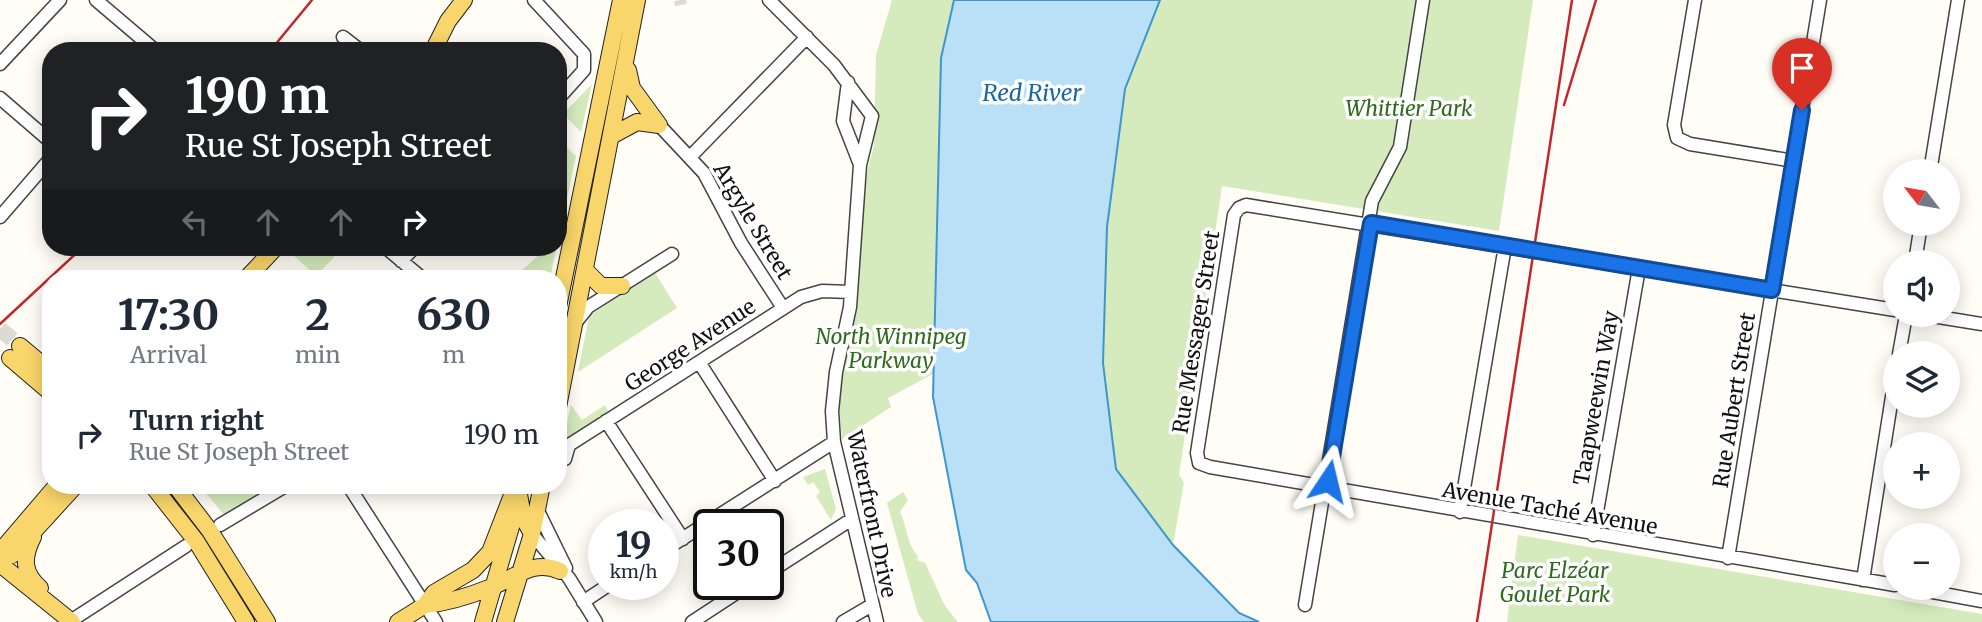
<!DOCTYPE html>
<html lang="en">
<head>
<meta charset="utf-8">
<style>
	:root { --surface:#fff; --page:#f2f2f3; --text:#1f2937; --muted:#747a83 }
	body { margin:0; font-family:Merriweather,serif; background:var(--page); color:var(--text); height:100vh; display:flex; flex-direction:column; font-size:26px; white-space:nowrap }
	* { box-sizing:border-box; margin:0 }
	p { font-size:23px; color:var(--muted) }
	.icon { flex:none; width:38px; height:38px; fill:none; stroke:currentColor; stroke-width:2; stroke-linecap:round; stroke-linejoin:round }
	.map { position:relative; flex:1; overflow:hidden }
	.details { position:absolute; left:42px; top:270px; width:525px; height:224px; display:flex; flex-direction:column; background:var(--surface); border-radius:28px; box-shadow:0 4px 18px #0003 }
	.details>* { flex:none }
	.top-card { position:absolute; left:42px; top:42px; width:525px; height:214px; border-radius:28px; box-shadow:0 4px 18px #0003; background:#202124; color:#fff; overflow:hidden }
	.needle { width:46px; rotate:301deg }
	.controls { position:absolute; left:1883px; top:159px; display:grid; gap:14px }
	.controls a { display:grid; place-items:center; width:77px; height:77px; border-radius:50%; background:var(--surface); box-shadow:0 4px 18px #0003; font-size:35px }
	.speed { position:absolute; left:588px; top:509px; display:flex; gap:14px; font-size:35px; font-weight:700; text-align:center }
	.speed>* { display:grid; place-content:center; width:91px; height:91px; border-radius:50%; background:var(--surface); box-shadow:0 4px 18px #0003; line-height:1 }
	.speed small { font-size:18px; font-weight:400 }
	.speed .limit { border:4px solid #111; border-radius:10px; background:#fff; color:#111 }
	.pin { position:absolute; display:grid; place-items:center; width:60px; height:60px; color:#fff; margin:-72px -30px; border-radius:50% 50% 50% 0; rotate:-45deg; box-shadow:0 0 7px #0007 }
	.pin .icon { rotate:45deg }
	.me { position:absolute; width:77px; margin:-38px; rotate:10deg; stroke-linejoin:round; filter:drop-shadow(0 0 5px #0008) }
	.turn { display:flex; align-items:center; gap:24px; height:147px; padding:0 28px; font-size:32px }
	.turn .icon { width:91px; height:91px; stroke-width:2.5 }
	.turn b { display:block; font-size:49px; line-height:60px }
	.lanes { display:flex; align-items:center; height:66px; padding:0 28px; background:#0003; justify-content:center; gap:35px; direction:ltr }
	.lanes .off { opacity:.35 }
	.eta { display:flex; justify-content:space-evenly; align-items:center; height:119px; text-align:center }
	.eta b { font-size:42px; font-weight:700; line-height:49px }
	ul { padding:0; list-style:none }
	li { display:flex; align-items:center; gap:21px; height:91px; padding:0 28px }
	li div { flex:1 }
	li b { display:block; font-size:26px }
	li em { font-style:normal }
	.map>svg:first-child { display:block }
	.green { fill:#d5ebbd }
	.water { fill:#b9e0f7; stroke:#3f96cf; stroke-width:2 }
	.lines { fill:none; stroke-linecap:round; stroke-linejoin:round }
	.minor-tunnel { stroke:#dbdad3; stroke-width:12; stroke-dasharray:12 6; stroke-linecap:butt }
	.major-tunnel { stroke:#dbdad3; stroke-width:16; stroke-dasharray:16 8; stroke-linecap:butt }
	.minor-casing { stroke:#444; stroke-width:15 }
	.major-casing { stroke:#222; stroke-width:18 }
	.minor { stroke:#fff; stroke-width:12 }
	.major { stroke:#f9d66b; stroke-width:16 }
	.rail { stroke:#c4262e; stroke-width:2.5 }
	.route-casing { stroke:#114b97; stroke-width:18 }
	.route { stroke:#1a73e8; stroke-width:12 }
	.labels { text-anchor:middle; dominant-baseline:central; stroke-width:7; stroke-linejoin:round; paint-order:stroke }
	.park-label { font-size:21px; font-style:italic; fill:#2f6b1f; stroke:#fff }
	.street-label { font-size:21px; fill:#111; stroke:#fff }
	.water-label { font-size:23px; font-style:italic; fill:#1768a6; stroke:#fff }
</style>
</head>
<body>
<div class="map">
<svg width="1982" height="622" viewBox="0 0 1982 622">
	<rect width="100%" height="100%" fill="#fffdf5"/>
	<!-- green -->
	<path class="green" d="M892,0H954L941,58L933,374L888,398L891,407L842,439L838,393L854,319L867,173L874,145L876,55Z
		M1160,0H1533L1499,231L1222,186L1179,475L1184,482L1173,545L1116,469L1103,363L1107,227L1125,89Z
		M592,84L581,132L563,114Z
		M558,139L576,156L562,222L558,218Z
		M294,247H336L340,251L316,276L290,252Z
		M548,247L556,250L550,278H513Z
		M655,273L677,308L578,372L589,316Z
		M571,405L582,420L605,405L609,414L568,440L565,461L558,465Z
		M825,469L836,509L831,520L816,496L820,492L813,482L808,485L803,477Z
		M199,485H264L266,488L224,515Z
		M903,492L908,500L900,512C907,526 907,545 918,556L917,560L925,563L945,606L958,622H924L918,614L887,503Z
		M1518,535L1982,614V622H1507Z"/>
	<!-- water -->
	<path class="water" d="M954,0H1160L1125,89L1107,227L1103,363L1116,469L1173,545L1239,613L1259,622H991L977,583L966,570L933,397L941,58Z"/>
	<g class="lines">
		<!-- minor-tunnel -->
		<path class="minor-tunnel" d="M680,0L681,5"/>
		<!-- major-tunnel -->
		<path class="major-tunnel" d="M0,329L20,346"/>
		<defs>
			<path id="minor" d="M96,0L156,51
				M534,0L584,54V70L558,99
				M769,0L834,65L872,116L860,165L850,307L836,372L832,411L834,442L877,622
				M1695,0L1674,125L1677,138L1690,144L1794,161
				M343,37L361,51
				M0,64L60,0
				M848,82L843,121L859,162
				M0,98L51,142
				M659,125L704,173L741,243L783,308
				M690,157L807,37
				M1930,172L1958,0
				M0,217L51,158
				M385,247L422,278
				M401,261L415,247
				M1915,262L1921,224
				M1895,310L1246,205L1239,208L1234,215L1197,453L1199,463L1210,467L1895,585
				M1926,315L1982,324
				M576,322L588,307L672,254
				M1899,354L1906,315
				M699,362L775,481
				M606,421L683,539
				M565,459L569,445L801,297L822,291L851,292
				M348,485L436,622
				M537,509L566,568
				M1460,512L1505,246
				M220,525L287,485
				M532,534L569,578L596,622
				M1593,535L1639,268
				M663,551L834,442
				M1728,558L1820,0
				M768,573L852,519
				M1863,580L1895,378
				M1911,588L1982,601
				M583,602L610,584
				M1305,605L1372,201L1400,147L1423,0
				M69,622L186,546
				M692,622L750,584
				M843,622L872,605"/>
			<path id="major" d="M433,51L448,21L464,0
				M628,70L632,88L659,125
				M613,135L637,122L659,125
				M585,270L601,286H622
				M247,278L276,247
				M558,307L621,0
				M20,346L51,372
				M10,358L51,393
				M558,407L637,0
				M152,485L196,541L246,622
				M175,485L210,531L267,622
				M519,494L523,517L532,534
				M33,537C23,557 22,572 40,588
				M6,553L5,546L57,485
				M0,558L6,553L12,555L76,485
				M0,564L72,622
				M425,605C446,603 469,596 489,588C514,579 533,558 560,571
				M398,622L425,605L434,593L473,570L490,552L516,485
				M483,622L513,520
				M505,622L532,534L542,485"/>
		</defs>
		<!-- minor casing -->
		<use href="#minor" class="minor-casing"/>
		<!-- major casing -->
		<use href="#major" class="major-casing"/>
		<!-- minor -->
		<use href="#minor" class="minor"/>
		<!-- major -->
		<use href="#major" class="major"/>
		<!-- rail -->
		<path class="rail" d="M270,51L312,0
			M1564,105L1596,0
			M0,324L83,247
			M1477,622L1572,0"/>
	</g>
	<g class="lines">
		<defs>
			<path id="route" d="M1328,481L1371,223L1772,290L1802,110"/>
		</defs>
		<!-- route casing -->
		<use href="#route" class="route-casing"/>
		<!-- route -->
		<use href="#route" class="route"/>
	</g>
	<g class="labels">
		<!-- park labels -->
		<g class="park-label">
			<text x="1409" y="108">Whittier Park</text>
			<text x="891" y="336">North Winnipeg<tspan x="891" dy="24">Parkway</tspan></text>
			<text x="1555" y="570">Parc Elzéar<tspan x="1555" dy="24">Goulet Park</tspan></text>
		</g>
		<!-- street labels -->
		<g class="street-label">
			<text transform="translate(753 221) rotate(59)">Argyle Street</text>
			<text transform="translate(1196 332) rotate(-81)">Rue Messager Street</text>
			<text transform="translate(690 345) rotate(-33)">George Avenue</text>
			<text transform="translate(1596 398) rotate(-80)">Taapweewin Way</text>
			<text transform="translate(1734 400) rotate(-81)">Rue Aubert Street</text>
			<text transform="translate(1550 508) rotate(10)">Avenue Taché Avenue</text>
			<text transform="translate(872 514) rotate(78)">Waterfront Drive</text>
		</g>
		<!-- water labels -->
		<g class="water-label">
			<text x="1032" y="92">Red River</text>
		</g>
	</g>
</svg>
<div class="controls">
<a><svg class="needle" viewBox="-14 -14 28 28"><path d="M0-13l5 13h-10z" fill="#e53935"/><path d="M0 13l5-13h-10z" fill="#747a83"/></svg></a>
<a><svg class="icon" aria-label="sound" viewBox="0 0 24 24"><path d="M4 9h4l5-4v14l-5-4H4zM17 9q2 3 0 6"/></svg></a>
<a><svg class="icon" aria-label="layers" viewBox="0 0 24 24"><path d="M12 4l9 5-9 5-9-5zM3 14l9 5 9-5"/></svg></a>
<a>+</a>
<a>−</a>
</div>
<div class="speed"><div>19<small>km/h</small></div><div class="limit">30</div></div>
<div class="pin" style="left:1802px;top:110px;background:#d93025"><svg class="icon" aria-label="arrive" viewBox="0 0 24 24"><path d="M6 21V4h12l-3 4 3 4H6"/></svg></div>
<svg class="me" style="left:1328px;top:481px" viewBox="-20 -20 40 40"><path d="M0-17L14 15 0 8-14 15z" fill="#1a73e8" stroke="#fff" stroke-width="4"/></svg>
<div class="top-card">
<div class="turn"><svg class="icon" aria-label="right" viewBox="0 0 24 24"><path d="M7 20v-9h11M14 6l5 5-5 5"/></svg><div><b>190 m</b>Rue St Joseph Street</div></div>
<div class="lanes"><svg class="icon off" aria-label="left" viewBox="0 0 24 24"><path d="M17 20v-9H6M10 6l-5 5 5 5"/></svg><svg class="icon off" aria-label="ahead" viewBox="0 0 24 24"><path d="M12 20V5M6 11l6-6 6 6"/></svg><svg class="icon off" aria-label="ahead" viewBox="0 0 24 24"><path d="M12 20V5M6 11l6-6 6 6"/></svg><svg class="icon" aria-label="right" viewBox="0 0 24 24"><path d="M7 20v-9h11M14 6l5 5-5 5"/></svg></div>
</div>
<section class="details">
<div class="eta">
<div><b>17:30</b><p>Arrival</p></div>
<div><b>2</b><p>min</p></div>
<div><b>630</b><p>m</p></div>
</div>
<ul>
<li><svg class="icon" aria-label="right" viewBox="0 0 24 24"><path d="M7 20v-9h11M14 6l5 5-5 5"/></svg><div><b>Turn right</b><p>Rue St Joseph Street</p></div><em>190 m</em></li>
</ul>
</section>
</div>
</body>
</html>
